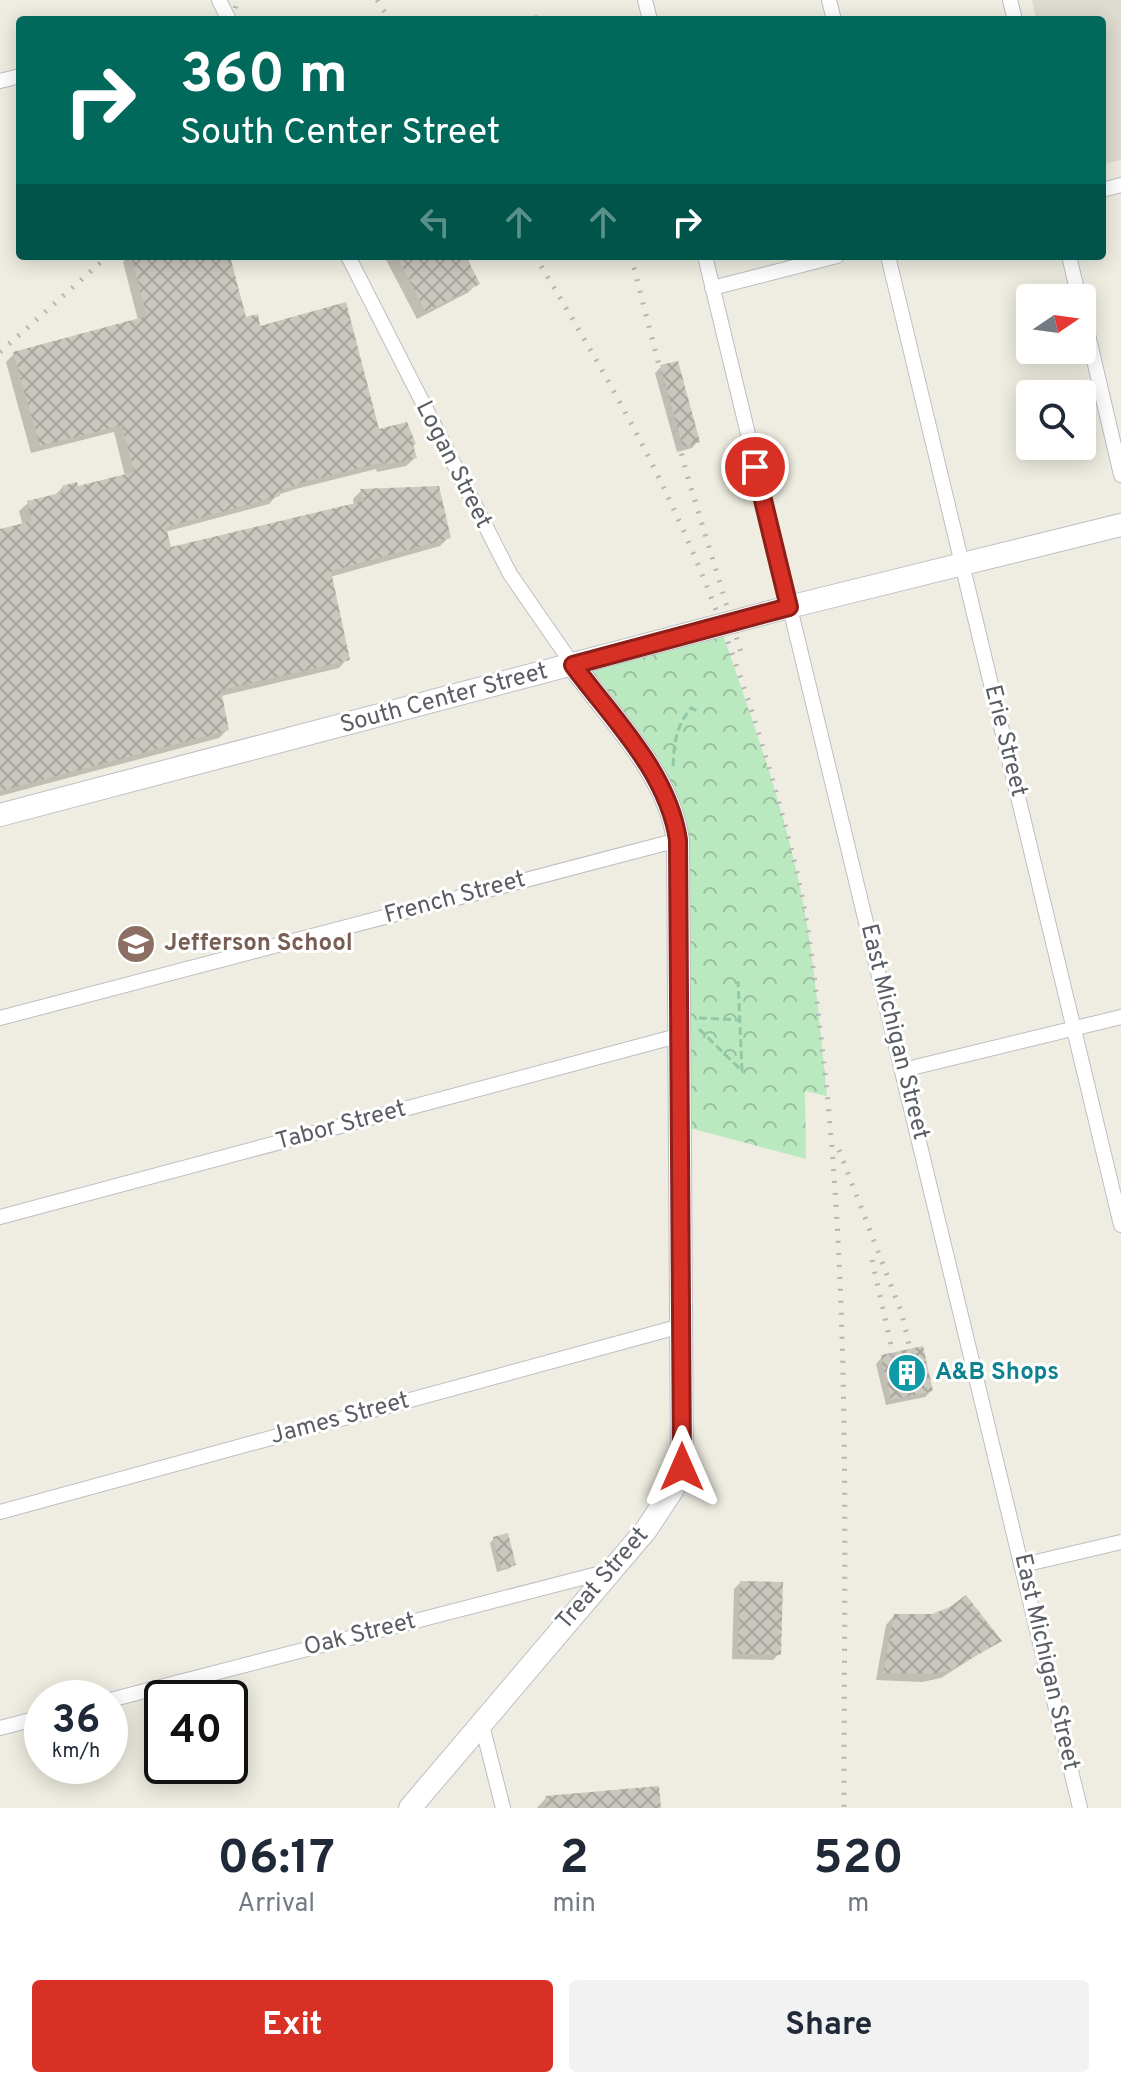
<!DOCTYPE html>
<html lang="en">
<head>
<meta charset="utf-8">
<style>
	:root { --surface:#fff; --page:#f2f2f3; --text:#1f2937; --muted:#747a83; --accent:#d93025 }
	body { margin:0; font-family:Overpass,sans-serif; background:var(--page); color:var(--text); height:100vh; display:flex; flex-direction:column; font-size:30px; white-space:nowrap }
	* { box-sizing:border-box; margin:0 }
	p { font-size:26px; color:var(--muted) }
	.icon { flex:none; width:44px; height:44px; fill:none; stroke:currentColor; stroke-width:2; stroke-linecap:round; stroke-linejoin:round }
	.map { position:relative; height:1808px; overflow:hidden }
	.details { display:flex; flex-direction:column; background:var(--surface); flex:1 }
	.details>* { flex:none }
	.top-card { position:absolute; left:16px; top:16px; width:1090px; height:244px; border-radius:8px; box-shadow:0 4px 20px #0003; background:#00695c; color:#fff; overflow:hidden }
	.needle { width:52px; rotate:77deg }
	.buttons { position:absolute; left:1016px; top:284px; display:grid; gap:16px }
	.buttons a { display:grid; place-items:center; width:80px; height:80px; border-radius:8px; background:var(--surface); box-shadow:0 4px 20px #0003; font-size:40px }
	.speed { position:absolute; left:24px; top:1680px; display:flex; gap:16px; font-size:40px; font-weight:700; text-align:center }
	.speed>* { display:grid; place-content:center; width:104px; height:104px; border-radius:50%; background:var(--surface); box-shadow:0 4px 20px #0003; line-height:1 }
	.speed small { font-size:20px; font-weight:400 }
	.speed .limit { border:4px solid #111; border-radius:12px; background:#fff; color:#111 }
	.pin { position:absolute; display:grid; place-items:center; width:68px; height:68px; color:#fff; margin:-34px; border:4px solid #fff; border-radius:50%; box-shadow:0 2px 8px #0007 }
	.me { position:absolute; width:88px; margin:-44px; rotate:0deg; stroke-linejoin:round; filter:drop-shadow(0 0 6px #0008) }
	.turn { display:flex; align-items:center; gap:28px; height:168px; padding:0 32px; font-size:36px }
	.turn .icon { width:104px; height:104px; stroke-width:2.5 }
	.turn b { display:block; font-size:56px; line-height:68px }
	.lanes { display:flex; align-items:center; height:76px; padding:0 32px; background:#0003; justify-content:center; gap:40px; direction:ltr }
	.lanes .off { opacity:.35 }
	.eta { display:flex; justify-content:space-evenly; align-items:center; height:136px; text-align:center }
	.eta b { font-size:48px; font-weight:700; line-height:56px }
	.button { display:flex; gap:16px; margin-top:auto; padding:16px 32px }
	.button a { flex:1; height:92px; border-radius:8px; background:var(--accent); color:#fff; font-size:32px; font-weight:700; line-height:92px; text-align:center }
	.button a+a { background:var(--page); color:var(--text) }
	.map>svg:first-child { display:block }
	.education { fill:#dedcd0 }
	.park { fill:url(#park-crowns) }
	.shadow { fill:#0003 }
	.building { fill:url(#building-cross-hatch) }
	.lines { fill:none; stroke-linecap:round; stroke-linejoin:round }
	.street-casing { stroke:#bcbec4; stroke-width:16 }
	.secondary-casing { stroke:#bcbfc7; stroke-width:24 }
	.path { stroke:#91c9a6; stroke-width:3; stroke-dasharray:8 4; stroke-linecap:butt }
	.street { stroke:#fff; stroke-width:14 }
	.secondary { stroke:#fff; stroke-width:22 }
	.rail { stroke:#b5b6b7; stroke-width:5; stroke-dasharray:2 10; stroke-linecap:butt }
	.route-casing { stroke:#8d1f18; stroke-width:20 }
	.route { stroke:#d93025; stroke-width:14 }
	.labels { text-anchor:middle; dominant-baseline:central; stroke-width:6; stroke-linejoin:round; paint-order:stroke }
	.street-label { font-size:24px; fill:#5a5d64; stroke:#fff }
	.education-label { font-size:24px; font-weight:bold; fill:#785e54; stroke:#fff; text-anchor:start }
	.culture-label { font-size:24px; font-weight:bold; fill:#0d838f; stroke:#fff; text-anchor:start }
</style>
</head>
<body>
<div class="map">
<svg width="1121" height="1808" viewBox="0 0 1121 1808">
	<defs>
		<pattern id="park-crowns" width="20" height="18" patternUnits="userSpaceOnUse" patternTransform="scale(2)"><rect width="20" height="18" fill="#bae9bf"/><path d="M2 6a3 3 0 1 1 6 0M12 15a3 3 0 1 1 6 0" fill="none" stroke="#9ac09f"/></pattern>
		<pattern id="building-cross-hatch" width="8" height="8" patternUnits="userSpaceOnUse" patternTransform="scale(2)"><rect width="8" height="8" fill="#cac7be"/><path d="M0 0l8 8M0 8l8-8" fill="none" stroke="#a7a59e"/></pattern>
	</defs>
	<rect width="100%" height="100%" fill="#efede1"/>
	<!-- education -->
	<path class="education" d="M1032,0H1121V160L1102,164V20H1036Z"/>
	<!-- park -->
	<path class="park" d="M720,626C747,705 776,784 795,865C813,940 819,1019 827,1096L805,1091L806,1159L682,1126L676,822L573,665Z"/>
	<!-- shadow -->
	<path class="shadow" d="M537,15L538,20H518Z
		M128,256H228L245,320L378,431L412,435L415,458L406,466L377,472L376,469L296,489L277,495L269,504L165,532L169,549L354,504L353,499L361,491L449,537L440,546L330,577L347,659L339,668L221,696L227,730L219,738L0,796V531L23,526L19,511L28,503L54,496L63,487L76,489L125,476L114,432L31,453L6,362L14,354L138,320L123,262Z
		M384,256H463L477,283L469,292L417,319Z
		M661,367L698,441L692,448L677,452L655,373Z
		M882,1357L931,1391L925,1397L886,1405L876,1364Z
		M494,1539L514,1565L510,1568L497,1572L490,1543Z
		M740,1583L779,1654L773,1660L732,1659L734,1589Z
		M894,1616L999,1641L941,1678L922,1682L876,1680L886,1625Z
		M546,1798L659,1808H537Z"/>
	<!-- building -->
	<path class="building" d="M131,256H230L246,317L258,314L260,326L346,302L379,429L407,422L416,444L413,445L417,458L385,465V462L307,481L279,491L280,496L166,527L171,547L364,501L360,489L439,486L451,538L331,571L350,660L221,690L229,730L0,791V529L32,521L27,501L64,492L62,486L77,482L78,486L134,472L122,425L40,446L13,352L147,316Z
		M397,256H466L480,284L426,312Z
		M678,361L700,442L683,447L660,365Z
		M923,1346L933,1391L891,1400L881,1355Z
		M508,1533L516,1565L501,1569L493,1537Z
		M740,1581L783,1582L781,1655L738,1654Z
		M966,1595L1002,1641L951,1670L932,1674L883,1673L894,1614H932L950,1607Z
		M659,1786L661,1808H546L545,1796Z"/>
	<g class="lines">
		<defs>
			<path id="street" d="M219,0L229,20
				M645,0L650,20
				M829,0L834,20
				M1010,0L1015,20
				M0,81L20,76
				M1102,190L1121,185
				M348,256L510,574L573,665
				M705,256L1080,1808
				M888,256L1121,1225
				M1069,256L1079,298
				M712,288L837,256
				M1082,309L1121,475
				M0,1018L678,840
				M903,1070L1121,1017
				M0,1217L681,1035
				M0,1512L681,1326
				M1023,1565L1121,1542
				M110,1700L609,1571
				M481,1721L503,1808
				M0,1728L42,1717"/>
			<path id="secondary" d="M0,815L789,607L1121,525
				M410,1808L646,1530L673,1489L682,1467L678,840C668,772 612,719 573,665"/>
		</defs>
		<!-- street casing -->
		<use href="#street" class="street-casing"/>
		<!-- secondary casing -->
		<use href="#secondary" class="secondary-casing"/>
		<!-- path -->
		<path class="path" d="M673,766C674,743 676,726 691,708L698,711
			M699,1018L740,1020
			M699,1029L742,1071L738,981"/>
		<!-- street -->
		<use href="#street" class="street"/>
		<!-- secondary -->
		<use href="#secondary" class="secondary"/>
		<!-- rail -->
		<path class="rail" d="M377,0L390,20
			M233,20L237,0
			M535,256C582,334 629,414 668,497C722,611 765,742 795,864C811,929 816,997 824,1064C851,1310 844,1560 844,1808
			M631,256L686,471L742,656
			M0,352L108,256
			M839,1150L902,1314L918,1385
			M872,1260L901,1390"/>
	</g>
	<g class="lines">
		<defs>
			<path id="route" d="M682,1467L678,840C668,772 612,718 573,665L789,607L755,467"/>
		</defs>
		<!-- route casing -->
		<use href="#route" class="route-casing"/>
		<!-- route -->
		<use href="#route" class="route"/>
	</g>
	<!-- icons -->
	<defs>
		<symbol id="school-disc" viewBox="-11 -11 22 22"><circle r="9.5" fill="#8d6e63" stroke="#fff"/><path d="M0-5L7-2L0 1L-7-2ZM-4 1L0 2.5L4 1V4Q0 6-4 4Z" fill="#fff"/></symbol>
		<symbol id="building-disc" viewBox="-11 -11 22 22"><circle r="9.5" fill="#0f9aa8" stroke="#fff"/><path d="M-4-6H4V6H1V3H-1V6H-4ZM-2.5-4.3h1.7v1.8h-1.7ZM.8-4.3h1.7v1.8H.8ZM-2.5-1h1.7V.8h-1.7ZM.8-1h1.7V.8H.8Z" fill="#fff"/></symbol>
	</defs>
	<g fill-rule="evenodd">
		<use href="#school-disc" x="114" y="922" width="44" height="44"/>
		<use href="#building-disc" x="885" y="1351" width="44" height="44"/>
	</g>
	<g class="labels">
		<!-- street labels -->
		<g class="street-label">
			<text transform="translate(453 465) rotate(63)">Logan Street</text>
			<text transform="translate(444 699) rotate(-15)">South Center Street</text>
			<text transform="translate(1005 741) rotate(76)">Erie Street</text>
			<text transform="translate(455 898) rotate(-15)">French Street</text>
			<text transform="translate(894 1032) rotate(76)">East Michigan Street</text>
			<text transform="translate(341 1126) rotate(-15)">Tabor Street</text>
			<text transform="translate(340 1419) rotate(-15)">James Street</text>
			<text transform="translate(603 1579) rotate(-49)">Treat Street</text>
			<text transform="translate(360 1635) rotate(-14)">Oak Street</text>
			<text transform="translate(1046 1662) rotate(77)">East Michigan Street</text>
		</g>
		<!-- education labels -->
		<g class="education-label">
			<text x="164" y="944">Jefferson School</text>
		</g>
		<!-- culture labels -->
		<g class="culture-label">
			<text x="935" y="1373">A&amp;B Shops</text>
		</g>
	</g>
</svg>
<div class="buttons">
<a><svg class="needle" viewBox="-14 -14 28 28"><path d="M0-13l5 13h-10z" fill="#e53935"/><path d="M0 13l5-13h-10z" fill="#747a83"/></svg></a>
<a><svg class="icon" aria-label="search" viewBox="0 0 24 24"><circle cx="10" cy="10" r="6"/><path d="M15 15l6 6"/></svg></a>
</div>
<div class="speed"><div>36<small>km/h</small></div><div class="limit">40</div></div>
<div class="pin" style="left:755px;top:467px;background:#d93025"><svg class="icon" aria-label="arrive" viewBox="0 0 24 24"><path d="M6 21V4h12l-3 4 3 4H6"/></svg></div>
<svg class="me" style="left:682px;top:1467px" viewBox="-20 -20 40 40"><path d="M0-17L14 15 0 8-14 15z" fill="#d93025" stroke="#fff" stroke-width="4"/></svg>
<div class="top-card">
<div class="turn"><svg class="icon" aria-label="right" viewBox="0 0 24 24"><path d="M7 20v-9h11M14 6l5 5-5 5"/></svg><div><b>360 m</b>South Center Street</div></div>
<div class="lanes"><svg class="icon off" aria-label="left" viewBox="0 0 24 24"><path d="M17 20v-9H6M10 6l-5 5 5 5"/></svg><svg class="icon off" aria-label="ahead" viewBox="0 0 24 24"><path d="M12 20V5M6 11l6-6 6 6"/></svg><svg class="icon off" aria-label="ahead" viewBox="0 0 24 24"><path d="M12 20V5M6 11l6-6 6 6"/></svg><svg class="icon" aria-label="right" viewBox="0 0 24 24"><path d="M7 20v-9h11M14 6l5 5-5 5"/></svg></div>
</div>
</div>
<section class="details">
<div class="eta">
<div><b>06:17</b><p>Arrival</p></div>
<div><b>2</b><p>min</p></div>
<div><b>520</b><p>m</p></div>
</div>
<div class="button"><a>Exit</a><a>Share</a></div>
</section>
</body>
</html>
